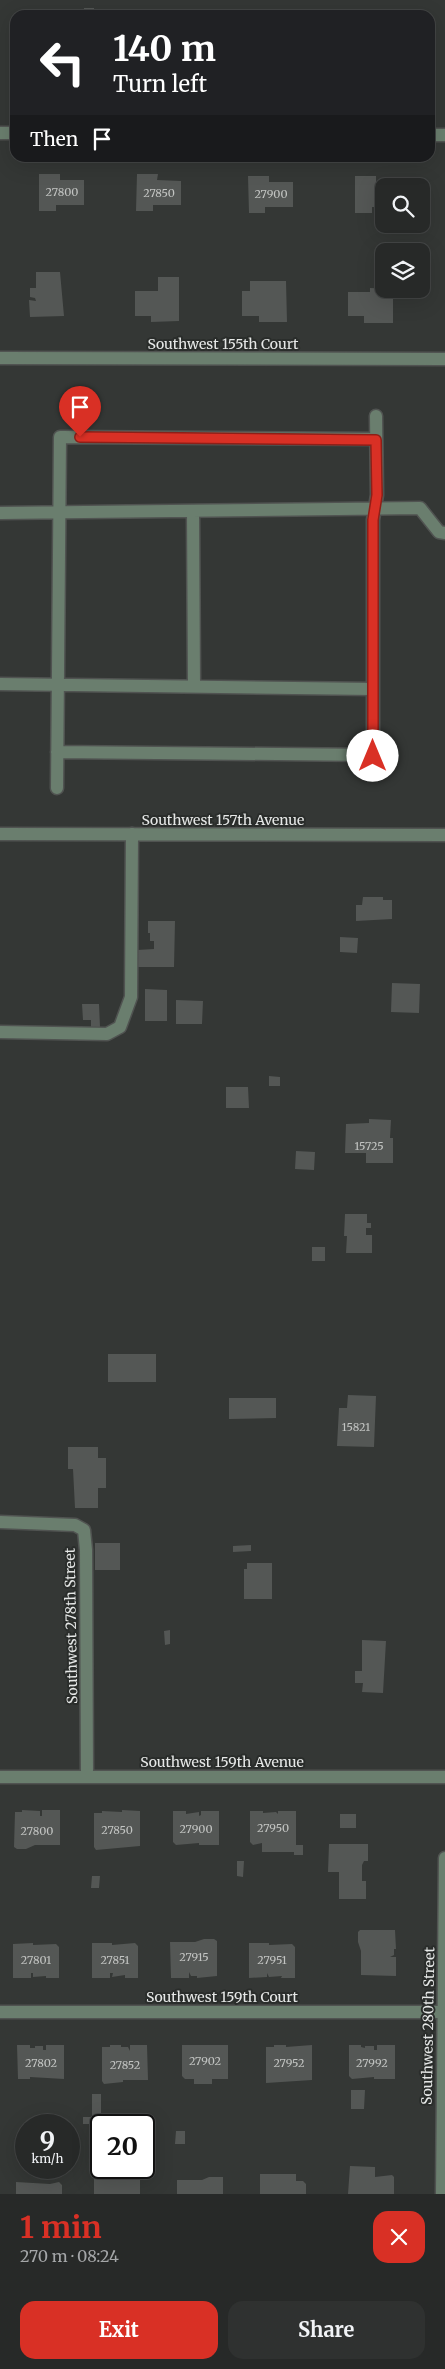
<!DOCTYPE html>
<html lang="en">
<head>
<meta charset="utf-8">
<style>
	:root { --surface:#272928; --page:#2f3130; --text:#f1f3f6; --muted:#a4a6a8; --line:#434545; --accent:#d93025 }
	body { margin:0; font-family:Merriweather,serif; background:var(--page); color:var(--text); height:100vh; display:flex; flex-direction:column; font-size:19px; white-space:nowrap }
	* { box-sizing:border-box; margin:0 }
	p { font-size:16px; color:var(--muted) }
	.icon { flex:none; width:28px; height:28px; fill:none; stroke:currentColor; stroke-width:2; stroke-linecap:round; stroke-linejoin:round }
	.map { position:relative; height:2194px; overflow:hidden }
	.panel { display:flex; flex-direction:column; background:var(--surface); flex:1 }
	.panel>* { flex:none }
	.hud { position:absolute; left:10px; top:10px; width:425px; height:152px; border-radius:15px; box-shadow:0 5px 20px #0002,0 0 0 1px var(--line); background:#202124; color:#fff; overflow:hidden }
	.buttons { position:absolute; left:375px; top:178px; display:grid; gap:10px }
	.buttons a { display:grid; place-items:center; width:55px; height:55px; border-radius:10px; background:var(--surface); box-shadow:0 5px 20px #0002,0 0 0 1px var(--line); font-size:25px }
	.speed { position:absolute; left:15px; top:2114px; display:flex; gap:10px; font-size:25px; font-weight:700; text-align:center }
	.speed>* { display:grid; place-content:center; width:65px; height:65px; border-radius:50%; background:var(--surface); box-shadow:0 5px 20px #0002,0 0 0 1px var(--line); line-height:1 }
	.speed small { font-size:12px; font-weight:400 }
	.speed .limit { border:2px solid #111; border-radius:8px; background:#fff; color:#111 }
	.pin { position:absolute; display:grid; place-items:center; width:42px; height:42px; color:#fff; margin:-51px -21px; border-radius:50% 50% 50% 0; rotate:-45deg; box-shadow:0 0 5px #0007 }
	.pin .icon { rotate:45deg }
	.me { position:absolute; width:55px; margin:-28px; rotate:0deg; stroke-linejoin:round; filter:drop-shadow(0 0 4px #0008) }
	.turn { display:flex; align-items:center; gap:18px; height:105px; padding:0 20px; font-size:22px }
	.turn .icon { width:65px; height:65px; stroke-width:2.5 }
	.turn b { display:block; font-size:35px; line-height:42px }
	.then { display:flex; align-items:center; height:48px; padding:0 20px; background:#0003; gap:10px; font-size:19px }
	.round { display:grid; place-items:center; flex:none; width:52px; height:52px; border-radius:15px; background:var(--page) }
	.head { display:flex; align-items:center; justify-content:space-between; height:85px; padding:0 20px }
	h1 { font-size:30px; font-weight:700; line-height:38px; color:var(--accent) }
	.cta { display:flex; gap:10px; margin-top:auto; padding:10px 20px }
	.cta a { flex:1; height:58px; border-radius:15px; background:var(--accent); color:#fff; font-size:20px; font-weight:700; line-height:58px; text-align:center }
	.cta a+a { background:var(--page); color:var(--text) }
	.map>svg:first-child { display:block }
	.building { fill:#545755 }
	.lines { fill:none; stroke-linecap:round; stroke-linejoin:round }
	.minor-casing { stroke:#505351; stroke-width:15 }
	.minor { stroke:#6a7e6e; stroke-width:12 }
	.route-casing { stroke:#8d1f18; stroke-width:12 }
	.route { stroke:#d93025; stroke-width:9 }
	.labels { text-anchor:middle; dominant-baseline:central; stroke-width:4; stroke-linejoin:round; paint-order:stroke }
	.number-label { font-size:11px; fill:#c2c4c2 }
	.street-label { font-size:14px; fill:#e6e8e7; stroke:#2a2d2b }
</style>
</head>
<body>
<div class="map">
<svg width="445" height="2194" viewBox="0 0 445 2194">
	<rect width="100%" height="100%" fill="#343735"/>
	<!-- building -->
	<path class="building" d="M84,8H94V15H84Z
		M39,174H60V180H84V205H56V211H39Z
		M137,174H158L157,180L181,181V205H153V211H136Z
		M248,176H269V182H293V207H265V213H249Z
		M355,176H376V182H400V186H384V207H372V213H355Z
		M36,272H60L64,316L30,317L29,300L36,301L35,298L30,297V288H36Z
		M158,277H179V321L151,322V316H135V291H158Z
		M250,281H286L287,322H259V316H242V291H250Z
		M370,288L393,289V323H364V316H348V292H370Z
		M363,897H383V900H392V919L356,921V905H362Z
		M148,921H175L174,967H137V950L154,949V941H150V933H148Z
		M340,937L358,938L357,953L340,952Z
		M392,983L420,984L419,1013L391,1012Z
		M145,989L167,990V1021H145Z
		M176,1000L203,1001L202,1024H176Z
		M82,1004H99L100,1027L91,1028V1020H83Z
		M269,1076L280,1077V1086H269Z
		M226,1087H248L249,1108H226Z
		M369,1119L391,1120L390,1138H393V1163H366V1153H345L346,1124L369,1123Z
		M296,1151L315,1152L314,1170L295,1169Z
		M345,1214H367V1223H371V1228H366V1235H372V1253H346L347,1236H344Z
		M312,1247H325V1261H312Z
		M108,1354H156V1382H108Z
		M348,1395L376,1396L374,1447L337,1446L339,1408H347Z
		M229,1398H276V1418L229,1419Z
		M68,1447H98V1458H106V1488H98V1508H75L73,1469H68Z
		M95,1543H120V1570H95Z
		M251,1545V1551L233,1552V1546Z
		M247,1563H272V1599H244V1569H247Z
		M170,1630V1644L165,1645L164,1631Z
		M362,1640L386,1641L383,1693L362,1692L363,1683H355V1671H362Z
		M22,1810L40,1811V1816H42V1810H60V1845H35L26,1849H17L14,1847L15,1812H22Z
		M122,1810L140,1811V1846L96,1850L94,1847V1813H102V1811L122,1812Z
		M173,1811H186V1814L199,1812V1816L201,1815V1811H219V1845H199V1843L176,1845L173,1842Z
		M250,1811H263V1813L276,1812L278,1814V1811H296V1845H303V1855H294V1852H262V1843L253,1845L250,1842Z
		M340,1814H356V1828H340Z
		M329,1844H368V1861H364L362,1865V1881H366V1899H339V1872H328Z
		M237,1861H244L243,1877L237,1876Z
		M92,1876H100L99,1888H91Z
		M360,1930H395L396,1949H394V1955L390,1957H396V1976L361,1975V1951L358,1942V1932Z
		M204,1939H214L217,1941V1976L197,1978V1976H191L189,1972V1978H171L170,1942H195Z
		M33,1943V1945L56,1944L59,1947V1978H46V1976L33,1977V1973H31V1978H13V1944Z
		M92,1943H112V1945L135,1943L138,1946V1978H125V1975L112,1977L113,1973H110V1978H92Z
		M249,1943H269V1945L292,1944L295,1947V1978H281L282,1976L269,1977L267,1973V1977L249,1978Z
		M17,2045H30V2048H35V2046H43V2050H46V2045H64V2079L30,2077V2079H18Z
		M110,2045H121V2047H128L130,2051V2045H147L148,2080H123V2082L104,2084L102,2081V2047H110Z
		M182,2045H228V2079H212V2084H194V2079H185L182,2076Z
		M274,2045H286V2047L312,2045V2080L266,2083V2047H274Z
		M349,2045H361V2047L365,2048V2046H374V2050H377V2045H395V2079H374V2077L352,2079L349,2076Z
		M351,2090H365L364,2109H351Z
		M92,2094H101V2115H92Z
		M83,2117H95V2124H83Z
		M176,2131H185V2144H175Z
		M350,2166L375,2167V2177L392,2175L394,2177V2194H348Z
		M94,2173H120L121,2179L137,2177L140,2179V2194H94Z
		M260,2174H296V2181H303L306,2184V2194H260Z
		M209,2177H223V2194H177V2180H202Z
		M16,2182L50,2184L59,2182L62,2185V2194H16Z"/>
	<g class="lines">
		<defs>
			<path id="minor" d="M0,133H15
				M430,135H445
				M0,358L445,359
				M193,511L194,686
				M0,513L420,508L439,532L445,533
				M0,684L373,689
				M57,752L373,755V520L377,495L376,416
				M57,788L60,437L376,439
				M0,834L445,835
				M0,1032L107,1034L120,1027L131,997L132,834
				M0,1522L75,1525L84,1530L86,1550L87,1776
				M0,1777H445
				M0,2012H445
				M442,2194L445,1858"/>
		</defs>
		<!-- minor casing -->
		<use href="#minor" class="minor-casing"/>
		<!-- minor -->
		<use href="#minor" class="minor"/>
	</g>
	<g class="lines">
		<defs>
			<path id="route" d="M80,437L376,440L377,495L373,520V756"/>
		</defs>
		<!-- route casing -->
		<use href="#route" class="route-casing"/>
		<!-- route -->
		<use href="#route" class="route"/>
	</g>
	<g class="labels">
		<!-- number labels -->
		<g class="number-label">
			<text x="62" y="192">27800</text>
			<text x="159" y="193">27850</text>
			<text x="271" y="194">27900</text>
			<text x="369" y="1146">15725</text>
			<text x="356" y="1427">15821</text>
			<text x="273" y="1828">27950</text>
			<text x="196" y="1829">27900</text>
			<text x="117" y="1830">27850</text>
			<text x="37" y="1831">27800</text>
			<text x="194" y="1957">27915</text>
			<text x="36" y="1960">27801</text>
			<text x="115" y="1960">27851</text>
			<text x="272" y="1960">27951</text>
			<text x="205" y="2061">27902</text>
			<text x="41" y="2063">27802</text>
			<text x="289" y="2063">27952</text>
			<text x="372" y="2063">27992</text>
			<text x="125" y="2065">27852</text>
		</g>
		<!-- street labels -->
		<g class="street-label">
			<text x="223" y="344">Southwest 155th Court</text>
			<text x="223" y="820">Southwest 157th Avenue</text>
			<text transform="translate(71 1626) rotate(-91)">Southwest 278th Street</text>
			<text x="222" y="1762">Southwest 159th Avenue</text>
			<text x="222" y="1997">Southwest 159th Court</text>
			<text transform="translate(428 2026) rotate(-89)">Southwest 280th Street</text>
		</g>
	</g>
</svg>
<div class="buttons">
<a><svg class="icon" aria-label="search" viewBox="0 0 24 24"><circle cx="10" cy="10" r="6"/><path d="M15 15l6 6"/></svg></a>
<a><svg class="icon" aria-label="layers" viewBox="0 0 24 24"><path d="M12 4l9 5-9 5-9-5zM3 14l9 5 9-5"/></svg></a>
</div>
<div class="speed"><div>9<small>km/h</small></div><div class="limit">20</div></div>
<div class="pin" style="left:80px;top:437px;background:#d93025"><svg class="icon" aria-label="arrive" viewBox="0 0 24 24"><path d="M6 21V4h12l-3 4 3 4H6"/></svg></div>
<svg class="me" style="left:373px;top:756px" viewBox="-20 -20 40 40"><circle r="19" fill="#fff"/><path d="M0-13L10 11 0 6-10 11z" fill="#d93025"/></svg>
<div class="hud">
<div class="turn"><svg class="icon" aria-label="left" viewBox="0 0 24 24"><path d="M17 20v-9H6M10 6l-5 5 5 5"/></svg><div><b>140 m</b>Turn left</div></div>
<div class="then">Then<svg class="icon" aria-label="arrive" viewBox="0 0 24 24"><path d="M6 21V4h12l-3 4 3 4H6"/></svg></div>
</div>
</div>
<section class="panel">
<div class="head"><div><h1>1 min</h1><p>270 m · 08:24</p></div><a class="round" style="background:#d93025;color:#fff"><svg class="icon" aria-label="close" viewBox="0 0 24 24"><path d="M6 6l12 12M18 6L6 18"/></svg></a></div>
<div class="cta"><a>Exit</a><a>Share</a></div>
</section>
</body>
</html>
